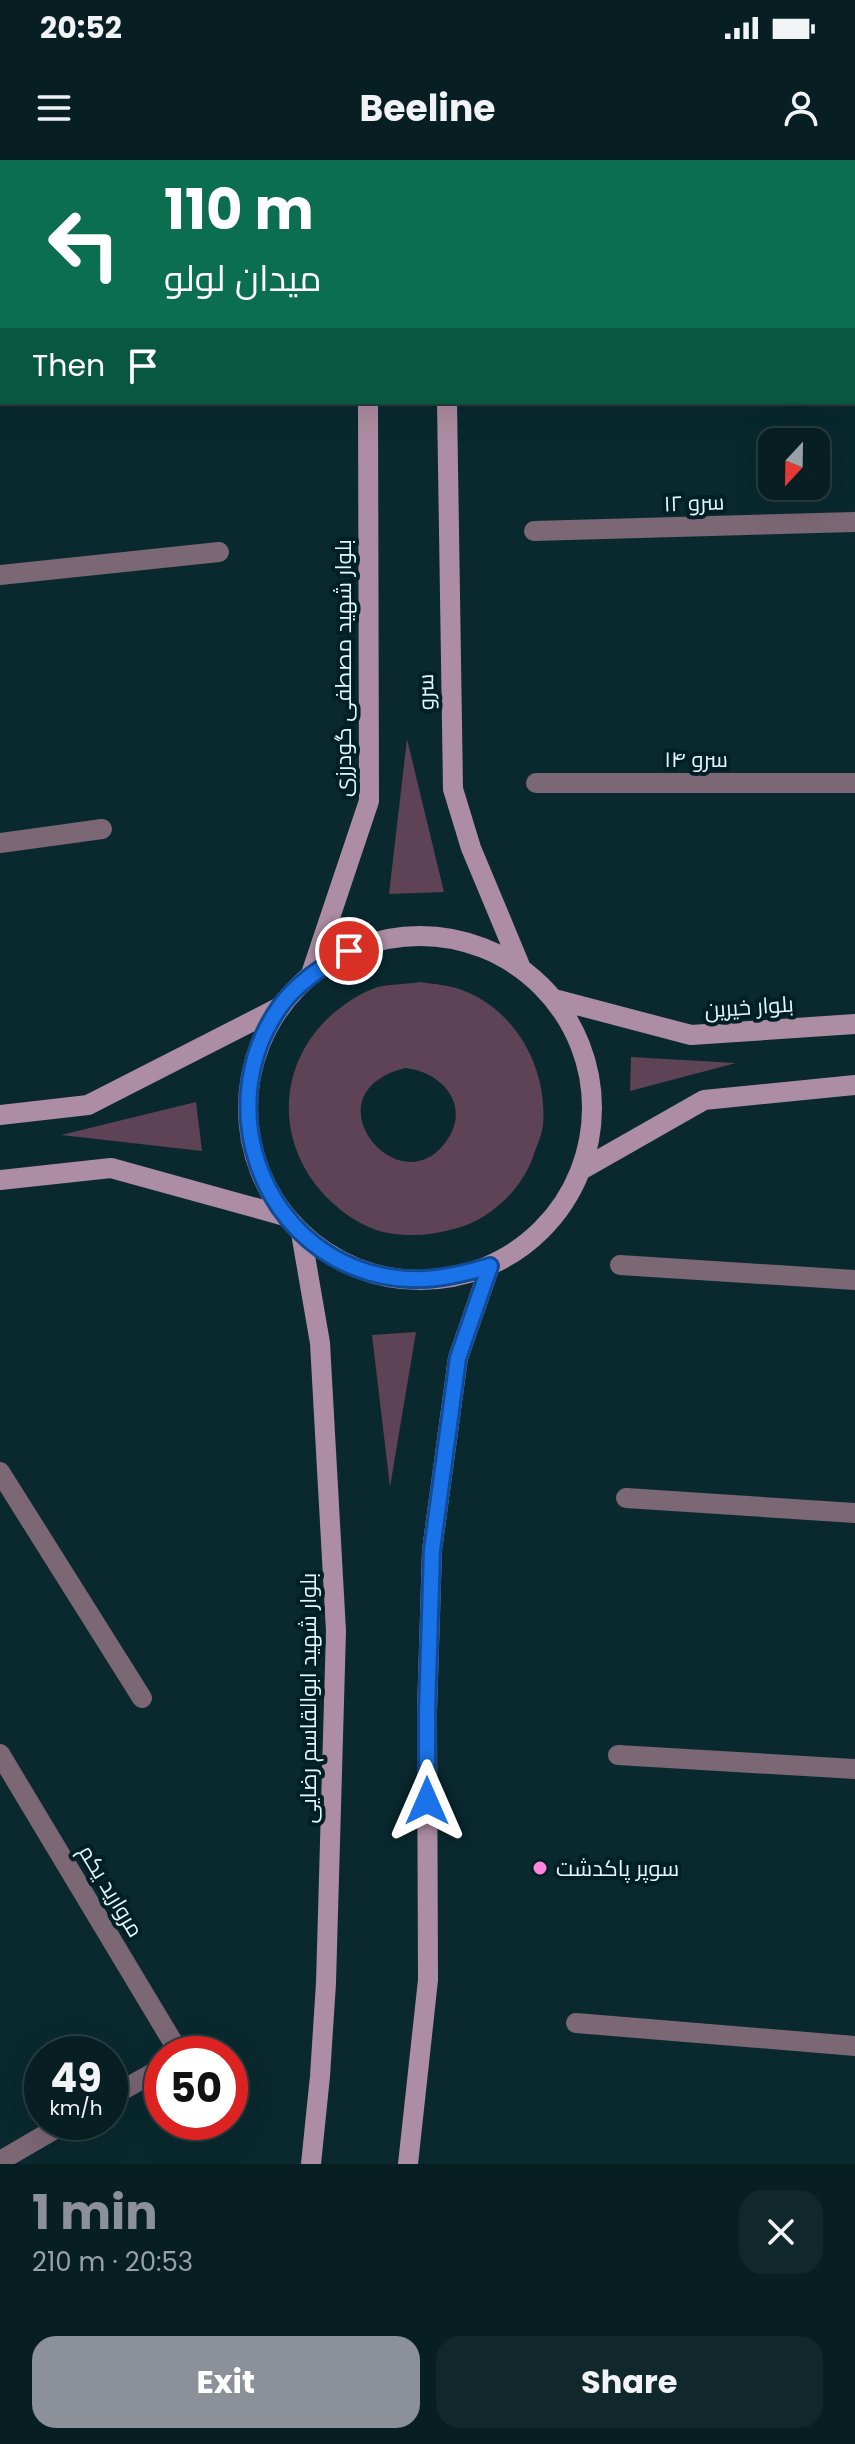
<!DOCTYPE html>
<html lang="en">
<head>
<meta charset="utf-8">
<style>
	:root { --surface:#071f23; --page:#10272b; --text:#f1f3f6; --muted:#98a2a6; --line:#283d41; --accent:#8c9099 }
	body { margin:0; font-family:Poppins,Cairo,sans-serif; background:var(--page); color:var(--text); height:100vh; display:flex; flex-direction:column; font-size:30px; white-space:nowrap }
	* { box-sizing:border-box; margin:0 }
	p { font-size:26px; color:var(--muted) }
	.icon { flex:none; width:44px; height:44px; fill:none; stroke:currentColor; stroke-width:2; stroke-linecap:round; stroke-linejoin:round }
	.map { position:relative; height:2004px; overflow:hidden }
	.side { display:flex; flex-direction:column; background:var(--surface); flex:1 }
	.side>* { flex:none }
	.top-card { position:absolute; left:0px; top:0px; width:856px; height:244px; box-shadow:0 8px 32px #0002,0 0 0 2px var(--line); background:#0b6e4f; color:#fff; overflow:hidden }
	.needle { width:52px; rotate:202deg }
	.controls { position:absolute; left:758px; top:268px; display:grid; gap:16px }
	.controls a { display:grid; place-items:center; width:72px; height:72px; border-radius:16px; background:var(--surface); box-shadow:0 8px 32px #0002,0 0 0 2px var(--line); font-size:40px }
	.speed { position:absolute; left:24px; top:1876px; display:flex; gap:16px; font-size:40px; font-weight:700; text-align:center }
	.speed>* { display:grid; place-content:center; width:104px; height:104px; border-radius:50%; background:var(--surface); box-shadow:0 8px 32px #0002,0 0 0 2px var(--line); line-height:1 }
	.speed small { font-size:20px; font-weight:400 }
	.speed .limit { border:12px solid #d22; background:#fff; color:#111 }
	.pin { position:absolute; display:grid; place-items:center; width:68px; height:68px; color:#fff; margin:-34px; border:4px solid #fff; border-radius:50%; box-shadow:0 2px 8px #0007 }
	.me { position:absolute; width:88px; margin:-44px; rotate:0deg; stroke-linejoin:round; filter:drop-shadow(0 0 6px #0008) }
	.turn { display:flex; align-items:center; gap:28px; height:168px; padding:0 32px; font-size:36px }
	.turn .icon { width:104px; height:104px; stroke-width:2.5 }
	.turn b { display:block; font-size:56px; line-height:68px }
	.then { display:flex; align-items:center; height:76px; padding:0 32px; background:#0003; gap:16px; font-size:30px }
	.round { display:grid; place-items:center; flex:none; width:84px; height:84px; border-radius:24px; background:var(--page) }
	.overview { display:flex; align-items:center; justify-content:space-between; height:136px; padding:0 32px }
	h1 { font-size:48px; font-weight:700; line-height:60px; color:var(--accent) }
	.action { display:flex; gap:16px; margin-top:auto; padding:16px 32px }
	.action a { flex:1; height:92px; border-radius:24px; background:var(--accent); color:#fff; font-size:32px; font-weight:700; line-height:92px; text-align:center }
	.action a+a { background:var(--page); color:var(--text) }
	.status { display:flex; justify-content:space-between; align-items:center; height:56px; padding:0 40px; background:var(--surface); direction:ltr }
	.status svg { height:22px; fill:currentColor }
	header { display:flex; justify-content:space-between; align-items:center; height:104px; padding:0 32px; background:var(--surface); font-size:36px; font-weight:700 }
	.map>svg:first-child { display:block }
	.green { fill:#5e4256; fill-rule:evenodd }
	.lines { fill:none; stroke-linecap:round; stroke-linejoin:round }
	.street { stroke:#7c6775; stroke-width:20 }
	.secondary { stroke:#ad8da3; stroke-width:20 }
	.route-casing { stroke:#114b97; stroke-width:20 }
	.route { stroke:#1a73e8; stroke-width:14 }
	.poi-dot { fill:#ff85de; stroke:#002026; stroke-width:3 }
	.labels { text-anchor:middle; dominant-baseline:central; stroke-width:8; stroke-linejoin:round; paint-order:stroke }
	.street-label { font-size:22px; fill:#e5f7fb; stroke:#002026 }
	.poi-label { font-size:22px; fill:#e5f7fb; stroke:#002026; text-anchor:start }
</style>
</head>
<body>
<div class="status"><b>20:52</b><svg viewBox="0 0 49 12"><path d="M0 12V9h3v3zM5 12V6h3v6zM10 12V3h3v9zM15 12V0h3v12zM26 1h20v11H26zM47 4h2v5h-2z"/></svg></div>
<header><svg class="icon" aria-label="menu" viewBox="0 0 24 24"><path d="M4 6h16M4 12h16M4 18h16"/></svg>Beeline<svg class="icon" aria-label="person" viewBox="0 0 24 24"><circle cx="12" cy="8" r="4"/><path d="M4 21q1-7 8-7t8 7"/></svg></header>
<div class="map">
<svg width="855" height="2004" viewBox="0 0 855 2004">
	<rect width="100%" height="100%" fill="#09292f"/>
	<!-- green -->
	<path class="green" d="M407,579L444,732L389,734Z
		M420,822C433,824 449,825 462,830C516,850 548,909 543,965C542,975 537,985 534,994C523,1029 489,1061 454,1069C432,1075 411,1077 388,1073C370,1070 349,1058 335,1045C278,995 272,914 327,859C341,846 359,833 378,827C391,824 407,824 420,822ZM405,908C439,911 470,942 449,977C403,1053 303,934 405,908Z
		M631,897L736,903L630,931Z
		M196,942L202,991L61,975Z
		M416,1172L390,1327L372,1175Z"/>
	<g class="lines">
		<!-- street -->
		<path class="street" d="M854,111H855
			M0,168L2,167
			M534,371L855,362
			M0,415L219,392
			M536,623H855
			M0,683L102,669
			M620,1105L855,1120
			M0,1312L142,1538
			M626,1338L855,1353
			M0,1594L180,1894
			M618,1595L855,1609
			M576,1863L855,1886
			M110,1937L162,1908
			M0,2001L67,1962"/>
		<!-- secondary -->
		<path class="secondary" d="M360,0L361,2
			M438,0V2
			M447,242L453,629L471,688L521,808
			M248 948a172 172 0 1 1 344 0a172 172 0 1 1-344 0Z
			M311,814L369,641L368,242
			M554,839L691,875L855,864
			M0,955L88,945L280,847
			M581,1010L704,940L855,925
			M0,1020L111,1008L285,1056
			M301,1073L320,1183L336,1471L326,1823L320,1916L311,2004
			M408,2004L428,1820L427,1552L432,1390L458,1198L490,1106"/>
	</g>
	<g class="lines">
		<defs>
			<path id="route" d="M349,791C323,807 297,822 279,848C213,943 258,1081 371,1113C414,1125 450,1118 490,1106L458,1198L432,1390L427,1552V1641"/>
		</defs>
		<!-- route casing -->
		<use href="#route" class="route-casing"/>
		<!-- route -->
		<use href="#route" class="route"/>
	</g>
	<!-- markers -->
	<circle class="poi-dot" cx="540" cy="1708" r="8"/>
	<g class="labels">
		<!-- street labels -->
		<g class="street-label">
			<text transform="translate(694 343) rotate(-2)">سرو ۱۲</text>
			<text transform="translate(343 508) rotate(-90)">بلوار شهید مصطفی گودرزی</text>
			<text transform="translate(426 532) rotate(-91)">سرو</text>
			<text x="696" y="599">سرو ۱۴</text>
			<text transform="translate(749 847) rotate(-4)">بلوار خیرین</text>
			<text transform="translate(308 1538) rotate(-90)">بلوار شهید ابوالقاسم رضایی</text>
			<text transform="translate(111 1731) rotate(59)">مروارید یکم</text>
		</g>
		<!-- poi labels -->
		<g class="poi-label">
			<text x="556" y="1708">سوپر پاکدشت</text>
		</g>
	</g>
</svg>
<div class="controls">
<a><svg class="needle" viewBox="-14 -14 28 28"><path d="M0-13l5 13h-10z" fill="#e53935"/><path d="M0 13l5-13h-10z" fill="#98a2a6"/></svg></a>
</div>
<div class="speed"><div>49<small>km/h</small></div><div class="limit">50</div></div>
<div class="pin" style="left:349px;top:791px;background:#d93025"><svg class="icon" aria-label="arrive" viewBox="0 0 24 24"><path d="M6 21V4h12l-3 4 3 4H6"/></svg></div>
<svg class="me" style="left:427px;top:1641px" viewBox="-20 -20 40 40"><path d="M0-17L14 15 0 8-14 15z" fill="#1a73e8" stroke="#fff" stroke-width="4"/></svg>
<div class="top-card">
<div class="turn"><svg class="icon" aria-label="left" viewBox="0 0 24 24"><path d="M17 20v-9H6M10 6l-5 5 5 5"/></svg><div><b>110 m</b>میدان لولو</div></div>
<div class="then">Then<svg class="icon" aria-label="arrive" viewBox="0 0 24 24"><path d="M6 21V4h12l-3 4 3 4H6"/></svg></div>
</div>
</div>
<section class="side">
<div class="overview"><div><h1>1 min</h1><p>210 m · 20:53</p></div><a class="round"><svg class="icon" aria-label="close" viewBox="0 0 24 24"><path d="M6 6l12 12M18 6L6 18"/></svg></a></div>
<div class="action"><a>Exit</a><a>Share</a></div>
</section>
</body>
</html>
